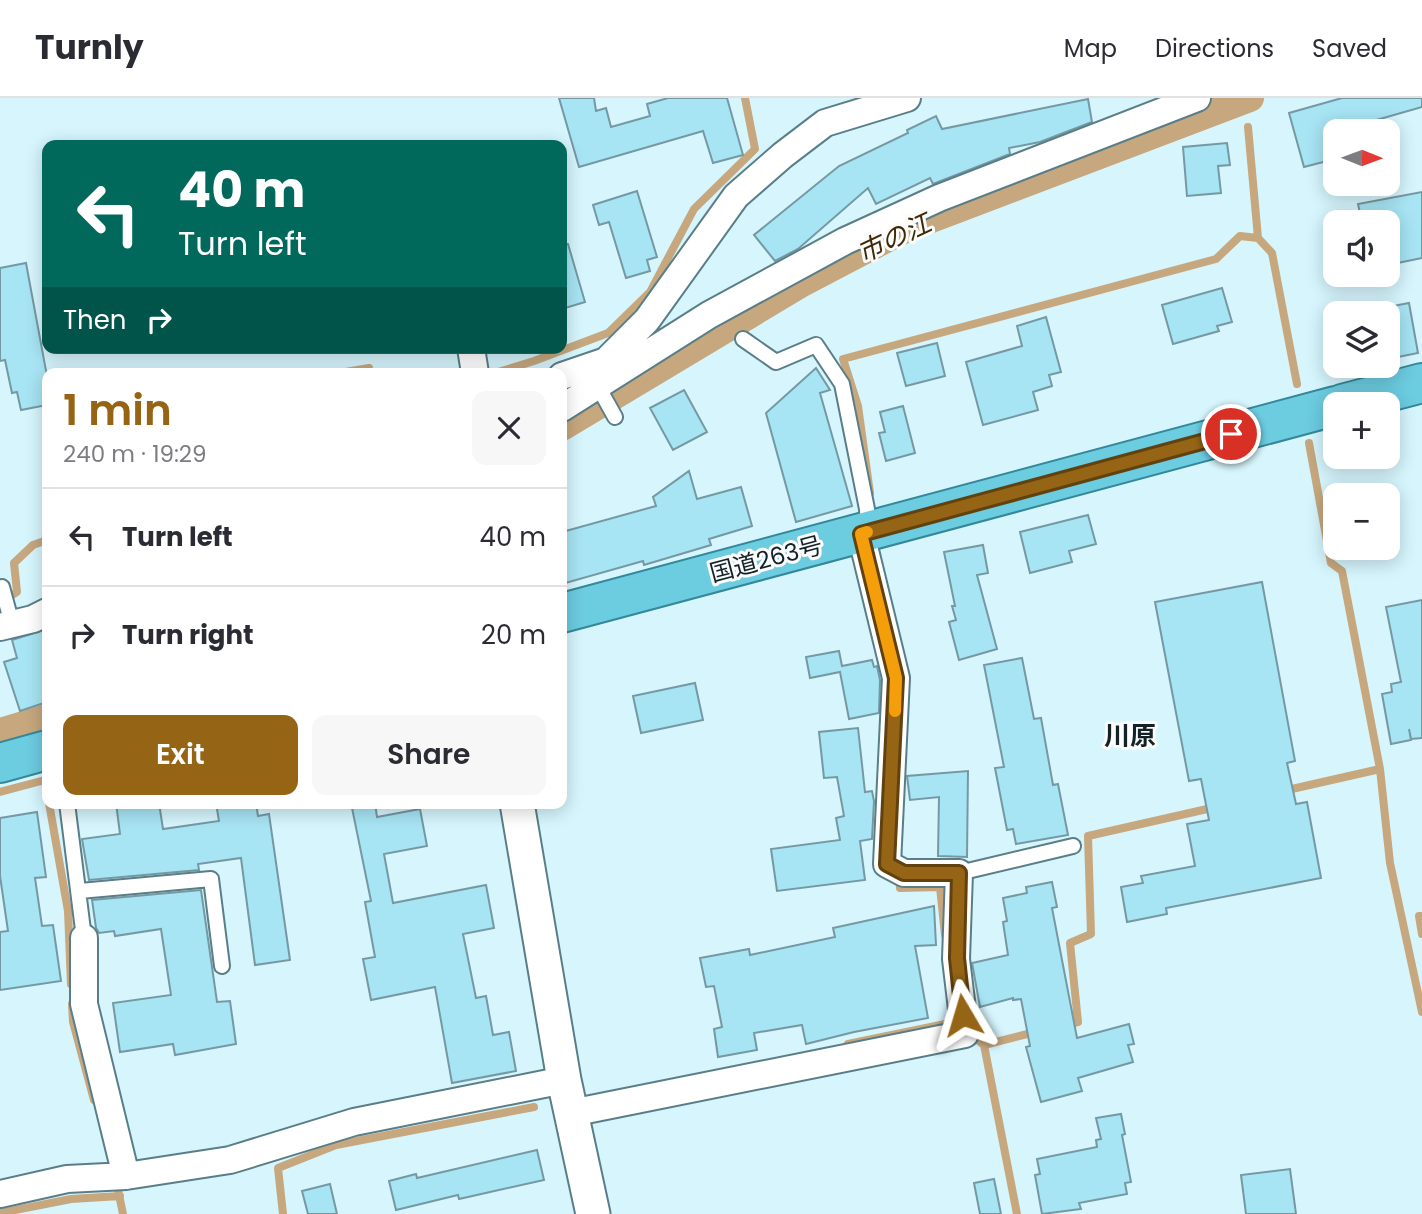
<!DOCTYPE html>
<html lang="en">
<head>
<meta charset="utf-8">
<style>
	:root { --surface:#fff; --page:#f7f7f7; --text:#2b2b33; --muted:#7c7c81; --line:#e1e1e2; --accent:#956515 }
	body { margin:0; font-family:Poppins,"Noto Sans JP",sans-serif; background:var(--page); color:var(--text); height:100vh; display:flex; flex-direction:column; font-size:26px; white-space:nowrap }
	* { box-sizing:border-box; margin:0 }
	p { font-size:23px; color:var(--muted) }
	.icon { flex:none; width:38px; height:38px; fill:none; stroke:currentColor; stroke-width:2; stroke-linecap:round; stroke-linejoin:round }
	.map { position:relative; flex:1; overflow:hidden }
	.panel { position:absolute; left:42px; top:270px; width:525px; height:441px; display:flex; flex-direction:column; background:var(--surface); border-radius:14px; box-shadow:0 4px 18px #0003 }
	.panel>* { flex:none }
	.hud { position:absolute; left:42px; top:42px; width:525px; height:214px; border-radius:14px; box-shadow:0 4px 18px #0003; background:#00695c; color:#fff; overflow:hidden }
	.needle { width:46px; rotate:91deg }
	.controls { position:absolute; left:1323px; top:21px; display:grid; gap:14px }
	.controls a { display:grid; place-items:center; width:77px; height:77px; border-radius:14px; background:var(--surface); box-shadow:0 4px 18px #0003; font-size:35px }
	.pin { position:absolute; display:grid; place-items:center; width:60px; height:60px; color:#fff; margin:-30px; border:4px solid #fff; border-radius:50%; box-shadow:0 2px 7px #0007 }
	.me { position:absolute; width:77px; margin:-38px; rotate:353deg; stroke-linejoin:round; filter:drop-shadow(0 0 5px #0008) }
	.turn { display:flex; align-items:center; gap:24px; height:147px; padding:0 21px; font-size:32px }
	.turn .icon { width:91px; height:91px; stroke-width:2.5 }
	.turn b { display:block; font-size:49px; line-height:60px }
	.then { display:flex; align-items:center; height:66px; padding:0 21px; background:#0003; gap:14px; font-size:26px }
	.round { display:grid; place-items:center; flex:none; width:74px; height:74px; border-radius:14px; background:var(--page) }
	.overview { display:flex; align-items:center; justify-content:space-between; height:119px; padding:0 21px }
	h1 { font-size:42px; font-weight:600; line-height:52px; color:var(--accent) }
	.button { display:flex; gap:14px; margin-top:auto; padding:14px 21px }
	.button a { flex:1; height:80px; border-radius:14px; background:var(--accent); color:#fff; font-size:28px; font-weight:600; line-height:80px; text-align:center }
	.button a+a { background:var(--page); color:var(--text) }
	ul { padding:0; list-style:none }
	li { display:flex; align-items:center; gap:21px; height:98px; padding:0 21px; border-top:2px solid var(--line) }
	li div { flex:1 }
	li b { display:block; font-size:26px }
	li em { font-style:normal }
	header { display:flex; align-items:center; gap:42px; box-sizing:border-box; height:98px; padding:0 35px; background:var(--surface); border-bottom:2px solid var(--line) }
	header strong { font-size:33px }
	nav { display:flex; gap:38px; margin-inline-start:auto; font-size:24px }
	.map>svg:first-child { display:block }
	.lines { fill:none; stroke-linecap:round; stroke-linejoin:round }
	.stream { stroke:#c6a77e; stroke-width:8 }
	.canal { stroke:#c6a77e; stroke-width:28 }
	.building { fill:#a7e4f4; stroke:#7599a3; stroke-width:2 }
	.service-casing { stroke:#5a7e87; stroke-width:18 }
	.minor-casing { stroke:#5a7e87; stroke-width:30 }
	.tertiary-casing { stroke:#5a7e87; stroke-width:37 }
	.trunk-casing { stroke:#35889a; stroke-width:42 }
	.service { stroke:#fff; stroke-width:14 }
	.minor { stroke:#fff; stroke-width:26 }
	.tertiary { stroke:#fff; stroke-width:33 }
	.trunk { stroke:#6ccce0; stroke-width:38 }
	.route-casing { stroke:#61420e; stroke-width:18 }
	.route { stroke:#956515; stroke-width:12 }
	.slow { stroke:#f59e0b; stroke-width:12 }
	.labels { text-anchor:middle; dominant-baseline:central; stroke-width:6; stroke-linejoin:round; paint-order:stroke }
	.street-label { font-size:24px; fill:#132226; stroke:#fbfbfb }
	.water-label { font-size:26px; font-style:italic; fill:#3e2805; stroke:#fbfbfb }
	.neighbourhood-label { font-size:26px; font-weight:bold; fill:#132226; stroke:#fbfbfb }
</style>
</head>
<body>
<header>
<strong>Turnly</strong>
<nav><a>Map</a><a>Directions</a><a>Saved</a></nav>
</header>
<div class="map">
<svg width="1422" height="1116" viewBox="0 0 1422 1116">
	<rect width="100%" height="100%" fill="#d6f5fd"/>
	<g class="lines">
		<!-- stream -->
		<path class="stream" d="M1258,140L1272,155L1297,286
			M340,275L369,270L370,275
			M495,275L534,263L608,235L650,194L694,111L755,51L745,0
			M1309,345L1331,465L1342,473L1380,671L1390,765L1422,914
			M870,395L858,308L843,261L1216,161L1240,138L1258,140L1248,29
			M3,503L17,494L14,465L33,447L47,442
			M1283,693L1380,671
			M0,694L45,682L47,697
			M49,705L68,813L71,886
			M899,776L900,790L940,789L945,837
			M1422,818H1419L1422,836
			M72,906L73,924L94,1002
			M1065,927L1078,924L1070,845L1091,836L1088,738L1216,709
			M970,936L984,947L1017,1116
			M848,946L955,924
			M984,947L1035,934
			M116,1082L123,1116
			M0,1115L71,1101L120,1098
			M283,1116L278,1070L336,1047L534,1009"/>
		<!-- canal -->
		<path class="canal" d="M562,329L802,185L905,131L1250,0
			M0,634L47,620"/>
	</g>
	<!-- building -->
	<path class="building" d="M559,0H594L596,13L606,10L611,29L650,18L647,6L668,0H727L743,57L713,65L703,33L579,69Z
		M1342,0H1422V9L1373,23L1376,33H1335V61L1304,69L1289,15Z
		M1088,1L1092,24L1040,44L1009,50L1010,56L933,86L930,80L876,106L868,90L798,151L775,163L754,137L839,68L908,35L907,32L936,18L942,31Z
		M1227,45L1230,67L1218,68L1221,95L1187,98L1183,49Z
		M637,93L657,159L647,162L650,173L626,180L609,124L599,127L593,107Z
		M1422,94V160L1388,167V124H1362L1358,106Z
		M562,146H568L585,204L562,211Z
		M26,165L47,278V307L21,312L17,294L12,295L5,262L0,263V170Z
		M1222,190L1232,224L1217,228L1219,233L1173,246L1162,207Z
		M1409,205L1418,255L1388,261V209Z
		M1046,219L1061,274L1049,277L1052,288L1033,294L1038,312L983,327L966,264L1022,248L1017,228Z
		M937,245L945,278L906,288L897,255Z
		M816,270L830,292L820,295L852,408L796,424L766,315Z
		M684,292L707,334L673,352L650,310Z
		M903,308L915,355L886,363L879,335L885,334L880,314Z
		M689,373L697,401L741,389L752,428L709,441L711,447L644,467L643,463L562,486V434L656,408L653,399Z
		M1088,417L1096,446L1069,453L1072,464L1030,475L1020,434Z
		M983,447L988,475L977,477L997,551L959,562L949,524L956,522L952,508H955L944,454Z
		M1262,484L1295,663L1287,665L1296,706L1307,704L1321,780L1166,810L1167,816L1127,824L1121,789L1143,785L1141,778L1195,768L1187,726L1209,722L1201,681L1189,683L1155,504Z
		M1422,502V640L1411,641L1409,631L1411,642L1391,646L1382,596L1392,594L1391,586L1401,584L1386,509Z
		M47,531V604L20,613L4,564L17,560L12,542Z
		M839,553L842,568L872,562L874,569L877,568L880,582L879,615L849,621L840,574L810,580L806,559Z
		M1022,560L1034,621L1041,620L1053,687L1058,686L1068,737L1016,746L1013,731L1007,732L995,670L1004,669L984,567Z
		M695,585L703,622L641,635L633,598Z
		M858,630L865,694L872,693L874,703L872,741L860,743L865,782L777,793L771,751L840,742L836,720L844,718L837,679L824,680L819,634Z
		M968,673L967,759L938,758L939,699L910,702L907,678Z
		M116,705H159L163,731L219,723L216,705H256L258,718L269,716L290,862L255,867L241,760L198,766L199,772L89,782L82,741L120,736Z
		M351,705H375L377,719L420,711L427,748L384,756L393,805L486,787L494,830L463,836L476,900L486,898L493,937L509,934L516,973L452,985L435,889L371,902L363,861L375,859L365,804L371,803Z
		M37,714L46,779L35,780L42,828L53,827L61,883L0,892V834L8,833L0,778V720Z
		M1052,784L1057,809L1052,810L1077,940L1129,926L1134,946L1128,947L1133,964L1078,980L1082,993L1041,1004L1026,949L1030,948L1021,901L1013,902V900L980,909L972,865L1008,857L1003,824L1007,823L1003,800L1027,795L1026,789Z
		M201,792L217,904L230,903L236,946L175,957L173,946L120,954L113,905L171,897L161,831L115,838L114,833L99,835L96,830L92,802Z
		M934,808L936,847L915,848L928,920L854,934L806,946L802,927L754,935L757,952L718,959L714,931L722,929L714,888L706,889L700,860L749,851L750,857L835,839L833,830Z
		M1121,1016L1125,1036L1122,1037L1131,1084L1125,1085L1127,1096L1079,1105L1081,1111L1042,1116L1035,1077L1040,1076L1037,1061L1097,1049L1096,1042L1101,1041L1096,1020Z
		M537,1052L544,1082L459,1101L458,1097L396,1112L389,1083L416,1076L417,1080Z
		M1290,1071L1296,1116H1246L1241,1077Z
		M994,1081L1001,1116H980L974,1085Z
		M330,1086L337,1116H308L302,1093Z"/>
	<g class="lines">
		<defs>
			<path id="service" d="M743,241L776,264L816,247L842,286L867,411L868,432
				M595,283L615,319
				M2,489L12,526
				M67,705L84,840
				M959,775L1073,748
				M80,793L211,781L222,868"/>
			<path id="minor" d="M471,250L475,275
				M562,278L606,263L647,222L736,98L783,57L825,25L907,0
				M562,310L709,217L845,143L939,100L1197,0
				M0,529L33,521L47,514
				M84,840V906L126,1078
				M571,1015L965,936L956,861L959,775H904L887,766L896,580L861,436
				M0,1096L67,1081L126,1078L230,1062L354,1024L564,982"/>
			<path id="tertiary" d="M517,705L564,982L593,1116"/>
			<path id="trunk" d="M1342,306L1422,285
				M562,515L1335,308
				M0,665L47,652"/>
		</defs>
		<!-- service casing -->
		<use href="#service" class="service-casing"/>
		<!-- minor casing -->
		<use href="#minor" class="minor-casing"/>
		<!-- tertiary casing -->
		<use href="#tertiary" class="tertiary-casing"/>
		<!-- trunk casing -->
		<use href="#trunk" class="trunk-casing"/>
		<!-- service -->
		<use href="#service" class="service"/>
		<!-- minor -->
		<use href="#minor" class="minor"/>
		<!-- tertiary -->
		<use href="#tertiary" class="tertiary"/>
		<!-- trunk -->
		<use href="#trunk" class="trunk"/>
	</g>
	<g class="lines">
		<defs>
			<path id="route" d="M963,917L957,860L959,775H904L887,766L896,580L861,436L1231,336"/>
		</defs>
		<!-- route casing -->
		<use href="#route" class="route-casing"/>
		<!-- route -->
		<use href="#route" class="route"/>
		<!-- slow -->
		<path class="slow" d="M867,434L861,436L896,580L895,613"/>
	</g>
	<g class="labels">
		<!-- street labels -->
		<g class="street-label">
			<text transform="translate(766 461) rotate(-15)">国道263号</text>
		</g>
		<!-- water labels -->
		<g class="water-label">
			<text transform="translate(894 140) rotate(-25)">市の江</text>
		</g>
		<!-- neighbourhood labels -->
		<g class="neighbourhood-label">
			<text x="1130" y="638">川原</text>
		</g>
	</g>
</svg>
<div class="controls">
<a><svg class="needle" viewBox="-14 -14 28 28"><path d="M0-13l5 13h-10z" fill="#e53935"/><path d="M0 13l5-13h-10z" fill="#7c7c81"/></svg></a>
<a><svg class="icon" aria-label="sound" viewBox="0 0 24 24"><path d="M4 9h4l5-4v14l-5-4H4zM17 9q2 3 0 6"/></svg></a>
<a><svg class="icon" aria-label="layers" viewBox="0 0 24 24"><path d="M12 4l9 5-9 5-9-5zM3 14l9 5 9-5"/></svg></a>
<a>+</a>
<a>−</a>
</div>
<div class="pin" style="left:1231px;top:336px;background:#d93025"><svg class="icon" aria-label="arrive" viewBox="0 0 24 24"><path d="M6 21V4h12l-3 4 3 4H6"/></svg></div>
<svg class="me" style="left:963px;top:917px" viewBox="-20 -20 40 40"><path d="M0-17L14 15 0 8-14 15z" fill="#956515" stroke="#fff" stroke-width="4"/></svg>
<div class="hud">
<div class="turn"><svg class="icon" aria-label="left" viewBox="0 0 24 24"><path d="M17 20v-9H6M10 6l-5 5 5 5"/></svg><div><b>40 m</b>Turn left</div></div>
<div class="then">Then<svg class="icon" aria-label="right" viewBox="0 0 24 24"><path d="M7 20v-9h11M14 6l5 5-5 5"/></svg></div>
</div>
<section class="panel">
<div class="overview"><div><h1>1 min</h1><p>240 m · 19:29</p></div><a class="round"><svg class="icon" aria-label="close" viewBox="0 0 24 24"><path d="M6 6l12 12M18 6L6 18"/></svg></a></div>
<ul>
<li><svg class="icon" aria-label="left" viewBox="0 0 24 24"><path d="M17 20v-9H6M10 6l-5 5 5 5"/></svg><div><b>Turn left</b></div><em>40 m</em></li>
<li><svg class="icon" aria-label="right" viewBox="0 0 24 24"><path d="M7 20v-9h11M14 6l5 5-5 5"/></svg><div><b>Turn right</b></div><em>20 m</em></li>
</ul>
<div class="button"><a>Exit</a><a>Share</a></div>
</section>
</div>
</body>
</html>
